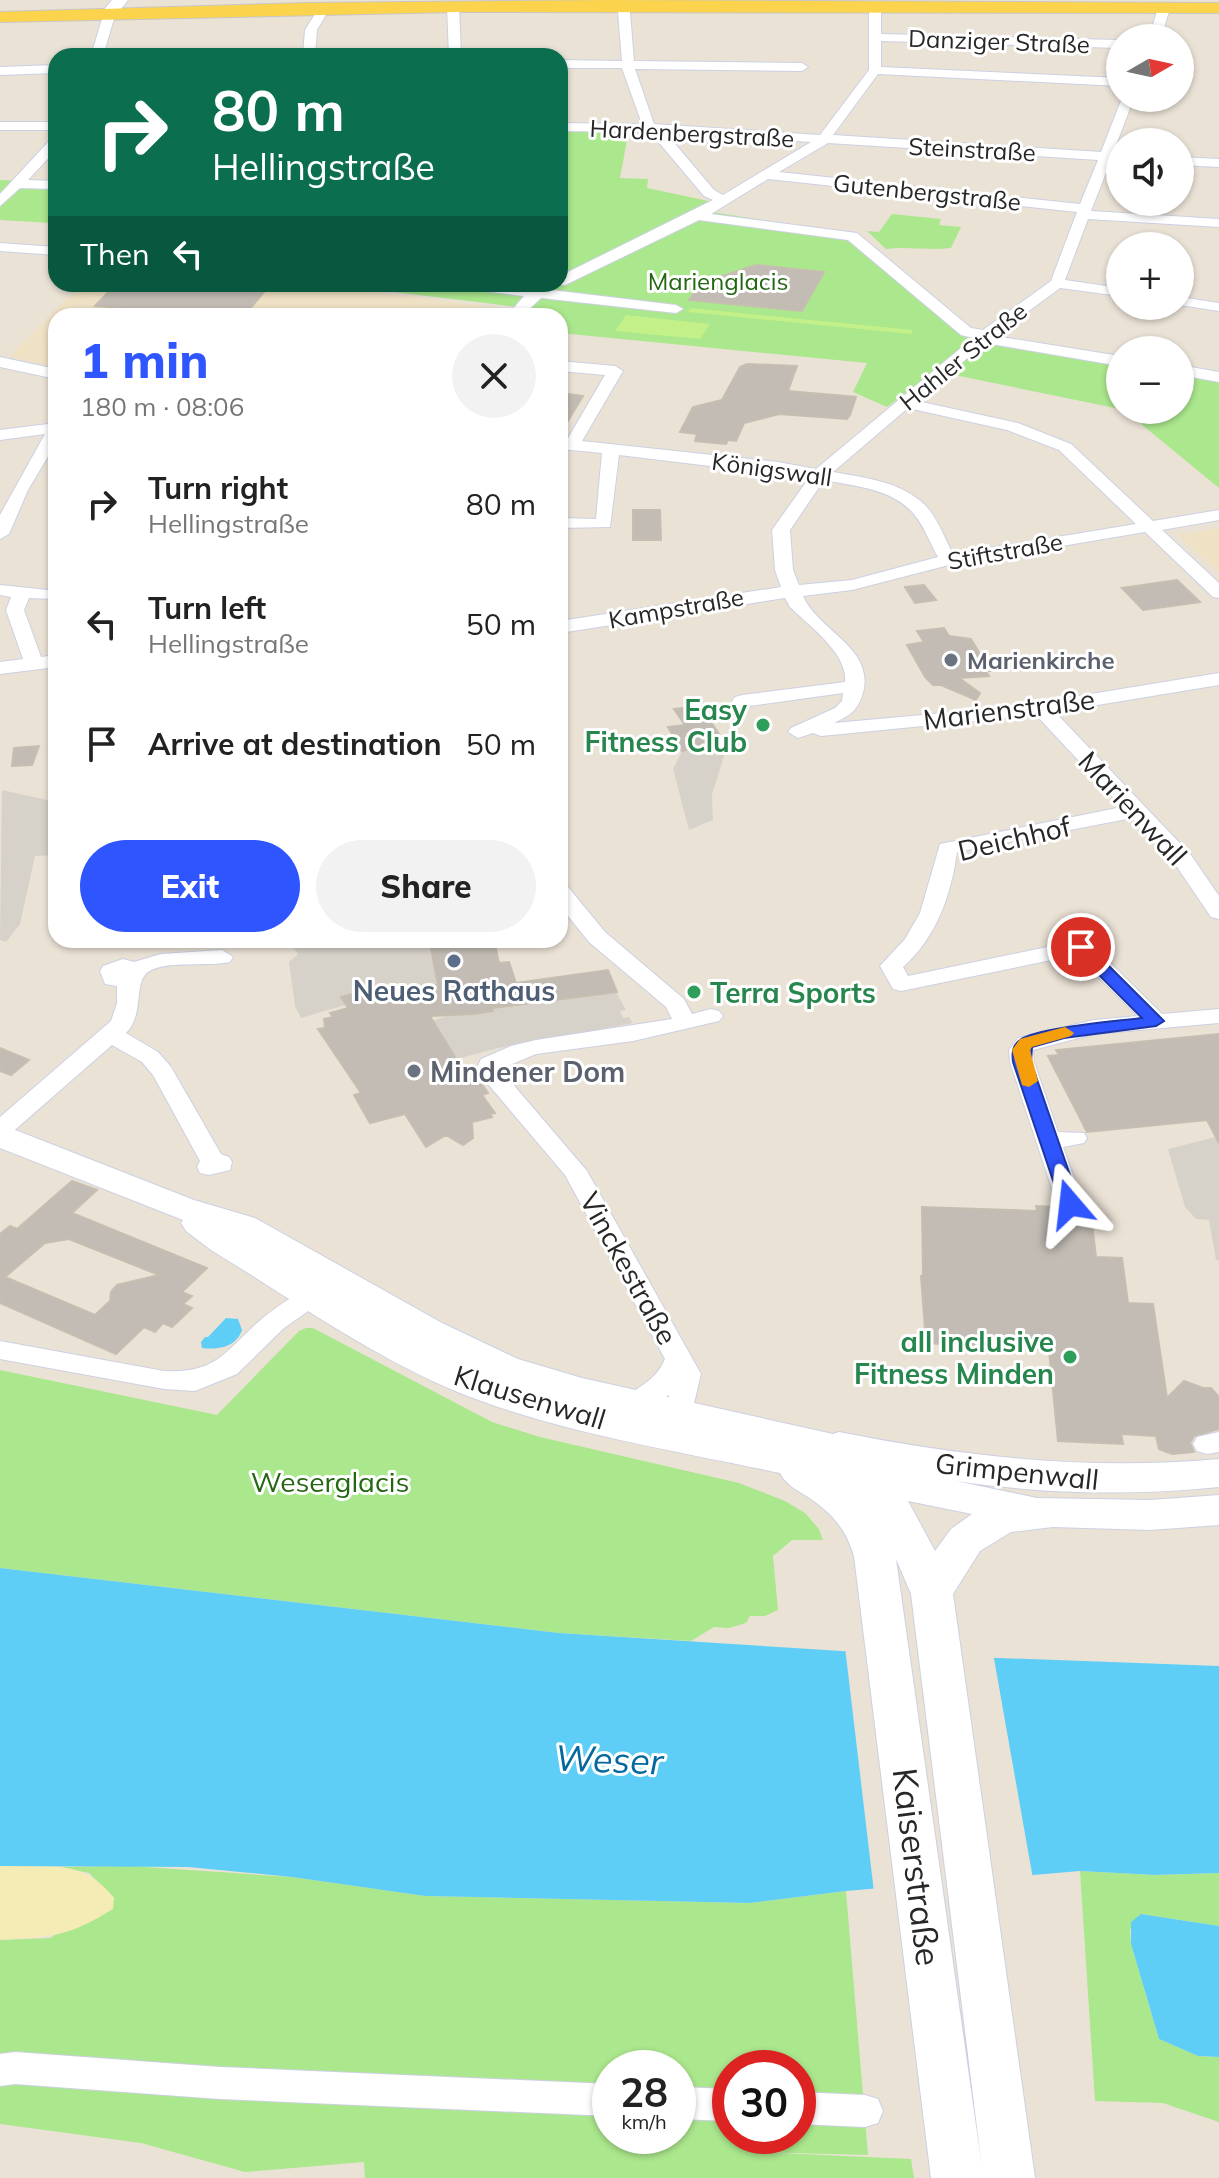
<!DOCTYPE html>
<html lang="en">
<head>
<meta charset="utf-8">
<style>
	:root { --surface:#fff; --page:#f2f2f2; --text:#222; --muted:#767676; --accent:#2f55ff }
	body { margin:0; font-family:Mulish,sans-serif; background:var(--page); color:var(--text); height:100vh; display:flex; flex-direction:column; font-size:30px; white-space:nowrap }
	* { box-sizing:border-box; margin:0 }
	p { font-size:26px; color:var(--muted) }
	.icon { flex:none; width:44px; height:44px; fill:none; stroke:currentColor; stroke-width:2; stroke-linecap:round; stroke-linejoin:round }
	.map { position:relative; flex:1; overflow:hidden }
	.details { position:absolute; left:48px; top:308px; width:520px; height:640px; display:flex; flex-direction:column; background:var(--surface); border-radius:24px; box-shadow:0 2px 6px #0004 }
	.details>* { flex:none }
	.top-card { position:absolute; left:48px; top:48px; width:520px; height:244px; border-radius:24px; box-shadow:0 2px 6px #0004; background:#0b6e4f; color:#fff; overflow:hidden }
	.needle { width:52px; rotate:81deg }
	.controls { position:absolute; left:1106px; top:24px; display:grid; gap:16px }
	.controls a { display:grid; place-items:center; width:88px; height:88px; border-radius:50%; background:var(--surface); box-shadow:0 2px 6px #0004; font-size:40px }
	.speed { position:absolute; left:592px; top:2050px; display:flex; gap:16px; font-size:40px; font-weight:700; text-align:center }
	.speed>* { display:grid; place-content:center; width:104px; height:104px; border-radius:50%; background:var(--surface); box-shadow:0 2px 6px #0004; line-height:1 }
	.speed small { font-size:20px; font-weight:400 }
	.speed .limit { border:12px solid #d22; background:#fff; color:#111 }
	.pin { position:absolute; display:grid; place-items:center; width:68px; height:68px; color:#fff; margin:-34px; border:4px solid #fff; border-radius:50%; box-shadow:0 2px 8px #0007 }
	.me { position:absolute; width:88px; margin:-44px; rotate:343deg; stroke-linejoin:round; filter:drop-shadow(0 0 6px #0008) }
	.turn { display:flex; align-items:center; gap:28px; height:168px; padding:0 32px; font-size:36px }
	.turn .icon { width:104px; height:104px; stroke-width:2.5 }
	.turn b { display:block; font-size:56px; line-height:68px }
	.then { display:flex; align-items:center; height:76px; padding:0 32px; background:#0003; gap:16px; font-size:30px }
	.round { display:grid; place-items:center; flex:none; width:84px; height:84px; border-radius:42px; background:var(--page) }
	.summary { display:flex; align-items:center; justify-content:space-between; height:136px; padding:0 32px }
	h1 { font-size:48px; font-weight:800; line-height:60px; color:var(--accent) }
	.primary-button { display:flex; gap:16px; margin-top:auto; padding:16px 32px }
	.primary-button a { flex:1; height:92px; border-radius:48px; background:var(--accent); color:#fff; font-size:32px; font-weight:800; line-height:92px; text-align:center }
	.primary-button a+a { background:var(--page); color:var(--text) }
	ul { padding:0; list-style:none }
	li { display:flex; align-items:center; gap:24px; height:120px; padding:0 32px }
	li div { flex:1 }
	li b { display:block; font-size:30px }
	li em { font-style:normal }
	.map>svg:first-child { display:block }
	.education { fill:#efe1c4 }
	.green { fill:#abe78d; fill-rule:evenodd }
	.sand { fill:#f4ebb5 }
	.pitch { fill:#c3f088 }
	.plaza { fill:#d6d2ca }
	.water { fill:#5fcef7 }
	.pier { fill:#ebe2d6 }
	.building { fill:#c2bcb4; stroke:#c6beb0; stroke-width:2; fill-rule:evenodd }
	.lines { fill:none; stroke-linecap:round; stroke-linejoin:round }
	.street-casing { stroke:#ccd0e2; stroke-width:2 }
	.secondary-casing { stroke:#ccd0e2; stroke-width:2 }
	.primary-casing { stroke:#c7c7c7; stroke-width:2 }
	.street { fill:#fff; fill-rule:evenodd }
	.secondary { fill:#fff; fill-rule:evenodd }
	.primary { fill:#fbd34c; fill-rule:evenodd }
	.route { fill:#2f55ff; stroke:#1f37a6; stroke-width:2 }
	.slow { fill:#f59e0b }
	.worship-dot { fill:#6b7280; stroke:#fff; stroke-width:3 }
	.leisure-dot { fill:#2e9e5b; stroke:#fff; stroke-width:3 }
	.service-dot { fill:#5c6f8a; stroke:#fff; stroke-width:3 }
	.labels { text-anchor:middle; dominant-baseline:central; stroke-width:6; stroke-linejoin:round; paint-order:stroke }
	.far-street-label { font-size:24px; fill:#272727; stroke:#fff }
	.far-park-label { font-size:24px; fill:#246713; stroke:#fff }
	.far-worship-label { font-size:24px; font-weight:bold; fill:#5b616d; stroke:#fff; text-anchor:start }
	.leisure-label { font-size:28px; font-weight:bold; fill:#27864d; stroke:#fff; text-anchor:end }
	.street-label { font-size:28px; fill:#272727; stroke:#fff }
	.service-label { font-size:28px; font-weight:bold; fill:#4e5e75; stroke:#fff }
	.worship-label { font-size:28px; font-weight:bold; fill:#5b616d; stroke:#fff; text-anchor:start }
	.park-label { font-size:28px; fill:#246713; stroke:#fff }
	.near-street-label { font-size:34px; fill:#272727; stroke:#fff }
	.near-water-label { font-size:36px; font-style:italic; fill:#03689e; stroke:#fff }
</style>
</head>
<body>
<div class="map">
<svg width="1219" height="2178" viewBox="0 0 1219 2178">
	<rect width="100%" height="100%" fill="#ebe2d6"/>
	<!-- education -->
	<path class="education" d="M81,284H315L504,309L498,316H56V367L9,357Z
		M1219,528V573L1178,535Z"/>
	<!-- green -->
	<path class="green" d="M560,129H629L620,178L648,179L647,188L713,202L700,210L855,235L961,333L1120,362V409L935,371L887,407L853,392L867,363L560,333V316H522L527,308L327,284H560Z
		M0,180L56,182V233L51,223L0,220Z
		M892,214L941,219L939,225L961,227L951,248C929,251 908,246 886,249L867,231L879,232Z
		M1180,373L1219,379V488L1124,410H1180Z
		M306,1328H313L492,1422L540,1437L739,1483L785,1501L805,1513L819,1529L823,1540H792L773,1556L778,1610L765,1616H750L746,1623L729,1628L714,1627L691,1641L559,1633L0,1568V1370L217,1415L299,1331Z
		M131,1866L292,1877L425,1896L749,1903L846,1891L868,2155L754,2152L911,2159L914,2178H365L364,2162L245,2172L141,2143L0,2124V1940L50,1938L114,1898L89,1873L61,1867ZM610,2068H678V2136H610ZM730,2068H798V2136H730Z
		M1080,1871L1155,1875L1219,1873V1926L1141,1914L1130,1930L1131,1944L1159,2039L1198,2056L1219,2057V2122L1163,2103L1095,2101Z"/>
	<!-- sand -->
	<path class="sand" d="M0,1866C46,1867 83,1858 114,1898L113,1909C66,1938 53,1936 0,1940Z"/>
	<!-- pitch -->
	<path class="pitch" d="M691,308L709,310L913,330L911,334L688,312Z
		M626,315L710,324L700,339L615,331Z"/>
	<!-- plaza -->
	<path class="plaza" d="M723,740L727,746L712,795L713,820L689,830L673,769L682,751Z
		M2,790L56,802V855L35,856L20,924L6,942L0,940Z
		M288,940H427L438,985L374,996L370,990L342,997L345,1005L301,1018L295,1006L289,962L298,954Z
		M616,992L626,1010L620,1011L623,1018L629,1017L633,1023L498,1048L449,1061L424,1023L458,1013L493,1011L492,1008Z
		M1219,1136V1260H1216L1209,1220L1196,1219L1185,1207L1168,1149Z"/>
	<!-- water -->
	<path class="water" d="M226,1318L238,1319L242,1330C236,1347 219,1350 202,1348L201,1342L205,1337H208Z
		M0,1568L559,1633L889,1654L1219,1666V1873L1155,1875L1080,1871L846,1891L749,1903L425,1896L292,1877L188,1867L0,1866Z
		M1141,1914L1219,1926V2057L1198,2056L1159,2039L1131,1944V1922Z"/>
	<!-- pier -->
	<path class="pier" d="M845,1647L993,1653L1033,1879L874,1892Z"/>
	<!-- building -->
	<path class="building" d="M756,265L824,272L802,311L689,300L701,283Z
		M116,284H248L269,286L244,316H222L95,306Z
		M747,364L797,366L788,391L856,397L850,415L847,419L779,414L744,423L736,441L728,440L726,444L695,441L697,434L680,432L693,407L722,400L740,367Z
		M560,393L583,396L560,434Z
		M633,510H660L661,540H633Z
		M1177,580L1200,602L1143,610L1122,588Z
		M924,585L936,600L915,603L905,587Z
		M944,628L949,636L971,639L990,671H986L989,676L959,678L980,693L976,700L941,685H933L925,677L907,645L924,642L917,631Z
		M700,706L723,740L682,751L668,727L685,725L674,709Z
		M39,746L32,765L12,766L14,748Z
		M429,940H494L499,963L509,962L516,983L608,970L617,992L492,1008L493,1011L474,1014L430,1016L461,1067L469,1065L488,1093L482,1095L495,1113L490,1114L492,1117L472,1122L473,1138L463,1145L446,1135L426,1147L405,1114L370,1123L354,1095L361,1093L318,1029L325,1028L324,1019L333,1017L330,1013L348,1008L341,997L370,990L376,999L401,998L405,1005L435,994L432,985H438Z
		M1219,1034V1143L1207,1120L1087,1132L1048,1056L1059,1055L1056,1050Z
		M0,1048L29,1060L11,1075L0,1071Z
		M72,1181L97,1190L72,1213L207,1268L182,1292L192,1296L183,1304L192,1308L172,1327L163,1323L155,1332L144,1327L116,1354L0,1303V1234L10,1226L17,1229ZM69,1239L159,1275L117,1285L111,1292L110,1301L95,1315L5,1277L45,1243Z
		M1036,1206L1056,1207L1061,1213L1091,1214L1096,1257L1122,1258L1128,1303L1153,1304L1167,1398L1184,1381L1203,1388H1211L1219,1397V1429L1194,1436L1190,1443L1194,1452L1172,1454L1159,1449L1156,1436L1121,1434L1123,1444L1058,1441L1049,1350L926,1343L921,1276L923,1275L922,1207L1037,1211Z"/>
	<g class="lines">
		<defs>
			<path id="street" d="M617,0H629L634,61L802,63L808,67L802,71L635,69L654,124L820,135L869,70V4L875,1L881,4V34L1120,40V48L881,41V67L1120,78V86L878,74L833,135L1101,152L1122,98H1134L1113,153L1120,154V160H1111L1091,211L1219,219V227L1088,219L1065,280L1120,288V296L1060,288L995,336L1120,356V366L985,343L917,401L1018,423L1071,444L1153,521L1219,510V520L1162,530L1219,583V598L1213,597L1145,532L949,565L852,590L803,596C818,631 875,648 863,693C858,710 851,715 834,723L1011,707L1219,673V685L1055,712L1191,855L1219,896V919L1211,917L1175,864L1132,818L957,852C951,896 936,938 903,967L908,976L1081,940L1089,942L1162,1014L1219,1009V1023L1094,1034L1033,1050L1034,1062L1058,1132L1084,1133L1087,1138L1084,1143L1063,1147L1083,1204L1079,1210H1061L1057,1204L1010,1062L1009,1050L1018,1038L1094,1020L1138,1016L1076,955L901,991L893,989L880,966L905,939L920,913L940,844L1122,807L1036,715L821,736L813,733L798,738L788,732L791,728L835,708L842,701L843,693L742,707L735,705L732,701L735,697L742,695L845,682C848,653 808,625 790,607L785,598L560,633V621L781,587L775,570L772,530L809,478L619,455L610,527L560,528V518L596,519L602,453L560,449V439L567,440L605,375L560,371V361L615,366L623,371L582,441L778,462L816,469L973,338L961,335L848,240L699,220L565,285H555L560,284V276L713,200L704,196L650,132L560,131V123L642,124L622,68H560V60L622,61ZM665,132L811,142L723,195L714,190ZM828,143L1098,160L1080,204L779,172ZM768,179L1077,212L1051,281L983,330L971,328L857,233L711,214ZM908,408L1007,430L1059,450L1136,524L953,554C945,539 937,517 925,505C900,481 865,478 833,472ZM824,480C853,486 891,488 913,513C923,524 930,543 938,557L852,580L799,585L793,570L790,530Z
				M453,2L459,5L461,56H449L447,5Z
				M1164,5L1170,8L1161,38H1149L1158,8Z
				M320,6L330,8L317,30L315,56H303L305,30Z
				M110,9L116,12L103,56H91L104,12Z
				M56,65V73L0,75V67Z
				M0,122H56V130H0Z
				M56,138V150L28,180L56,181V189L20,188L0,206V194L51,139Z
				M1180,157L1219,159V167L1180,165Z
				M0,243L56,247V255L0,251Z
				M451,284H496L536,289L544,286L551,290L676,305L683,309L676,313L541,298L522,316H507L524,296L458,288Z
				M1180,297L1219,303V311L1180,305Z
				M0,357L56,369V379L0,367Z
				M1180,365L1219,372V382L1180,375Z
				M56,423V443L28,490L9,534L0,539V515L45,434L0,440V430Z
				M0,585L48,590L56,593L54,599L29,598L24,610L41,657L56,655V667L0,674V662L23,659L6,610L11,597L0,595Z
				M560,885L568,887L605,932L684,999L692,1014L711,1009L719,1011L723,1016L719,1021L633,1041L536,1054L500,1069L587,1171L701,1374L690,1420L664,1433L654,1430L650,1423L654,1416L667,1408L669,1395L636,1414L626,1411L622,1404C633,1386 654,1385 665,1359L565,1175L476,1070L481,1059L511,1046L536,1040L672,1019L666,1007L589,942L560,906Z
				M222,950L233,957L230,962C209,967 165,960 148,972C133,983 145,1014 126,1033L158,1052L171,1067L221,1154L229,1157L232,1162L230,1170L209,1175L200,1173L197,1167L200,1161L153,1075L142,1062L112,1045L9,1135L0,1138V1117L111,1021L117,1003V986L105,984L100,971L103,966L123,959L134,962L161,954Z
				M325,1278L334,1281L338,1287L334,1293L284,1328L237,1374L195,1391L164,1389L0,1359V1341L164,1371C219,1374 226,1349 264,1317C280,1304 299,1293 316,1281Z
				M1219,1432V1452L1207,1454L1197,1451L1193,1444L1197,1437Z
				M15,2052L220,2067L610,2084V2116L220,2099L15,2084L0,2086V2054Z
				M678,2087L730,2089V2121L678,2119Z
				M798,2092L865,2095L878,2099L883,2111L878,2123L865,2127L798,2124Z"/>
			<path id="secondary" d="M112,0H128L116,15H104L102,12Z
				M0,1124L194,1200L255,1218L442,1323L518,1359L582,1378L833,1434L839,1432C966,1457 1090,1471 1219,1459V1487C1130,1496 1044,1494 956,1481L1037,1498L1150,1500L1219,1495V1525L1150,1530L1053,1527L1011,1532L980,1551L953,1594L1035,2178H931L854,1556C846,1529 832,1513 808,1497C797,1490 786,1485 780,1473C673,1450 561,1433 460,1393C372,1357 292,1299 211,1250L186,1231L181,1223L183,1220L0,1148ZM908,1501L972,1514L951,1529L935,1551ZM896,1559L911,1594L982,2168Z"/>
			<path id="primary" d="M609,0L1219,3V13L457,12L0,22V12L305,3Z"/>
		</defs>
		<!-- street casing -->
		<use href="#street" class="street-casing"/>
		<!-- secondary casing -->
		<use href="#secondary" class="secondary-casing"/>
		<!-- primary casing -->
		<use href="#primary" class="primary-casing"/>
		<!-- street -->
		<use href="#street" class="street"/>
		<!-- secondary -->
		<use href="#secondary" class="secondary"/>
		<!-- primary -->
		<use href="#primary" class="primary"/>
	</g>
	<!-- route -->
	<path class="route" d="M1081,942L1087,944L1164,1021L1156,1026L1064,1038L1032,1047L1031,1062L1080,1204L1070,1210L1061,1204L1013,1062C1012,1054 1012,1046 1020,1040C1035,1028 1118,1021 1142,1018L1075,951L1073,947L1075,944Z"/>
	<!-- slow -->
	<path class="slow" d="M1065,1027L1074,1033L1071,1036L1032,1047L1030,1050L1038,1081L1029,1087L1022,1085L1012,1050L1020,1039Z"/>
	<!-- markers -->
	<g class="worship-dot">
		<circle cx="951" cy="660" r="8"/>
		<circle cx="414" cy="1071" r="8"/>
	</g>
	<g class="leisure-dot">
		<circle cx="763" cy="725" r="8"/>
		<circle cx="694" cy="992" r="8"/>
		<circle cx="1070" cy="1357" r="8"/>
	</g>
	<circle class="service-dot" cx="454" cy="961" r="8"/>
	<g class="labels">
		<!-- far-street labels -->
		<g class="far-street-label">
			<text transform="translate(999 41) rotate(2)">Danziger Straße</text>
			<text transform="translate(692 133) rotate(3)">Hardenbergstraße</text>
			<text transform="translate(972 149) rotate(3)">Steinstraße</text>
			<text transform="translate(927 192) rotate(6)">Gutenbergstraße</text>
			<text transform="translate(963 356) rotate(-39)">Hahler Straße</text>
			<text transform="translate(772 469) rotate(8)">Königswall</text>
			<text transform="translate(1005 551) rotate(-10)">Stiftstraße</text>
			<text transform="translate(676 608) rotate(-10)">Kampstraße</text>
		</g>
		<!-- far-park labels -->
		<g class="far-park-label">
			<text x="718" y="281">Marienglacis</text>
		</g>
		<!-- far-worship labels -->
		<g class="far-worship-label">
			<text x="967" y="660">Marienkirche</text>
		</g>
		<!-- leisure labels -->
		<g class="leisure-label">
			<text x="747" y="709">Easy<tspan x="747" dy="32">Fitness Club</tspan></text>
			<text x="710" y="992" text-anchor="start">Terra Sports</text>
			<text x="1054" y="1341">all inclusive<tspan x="1054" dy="32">Fitness Minden</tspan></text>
		</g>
		<!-- street labels -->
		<g class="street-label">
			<text transform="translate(1009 709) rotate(-7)">Marienstraße</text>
			<text transform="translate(1133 808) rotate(47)">Marienwall</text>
			<text transform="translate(1014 838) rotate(-13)">Deichhof</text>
			<text transform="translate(629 1268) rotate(61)">Vinckestraße</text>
			<text transform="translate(530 1397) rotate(17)">Klausenwall</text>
			<text transform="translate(1017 1471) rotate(6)">Grimpenwall</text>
		</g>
		<!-- service labels -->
		<g class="service-label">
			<text x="454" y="990">Neues Rathaus</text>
		</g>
		<!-- worship labels -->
		<g class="worship-label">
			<text x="430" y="1071">Mindener Dom</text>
		</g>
		<!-- park labels -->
		<g class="park-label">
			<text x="330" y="1481">Weserglacis</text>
		</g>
		<!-- near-street labels -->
		<g class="near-street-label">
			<text transform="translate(917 1867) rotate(83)">Kaiserstraße</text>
		</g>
		<!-- near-water labels -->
		<g class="near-water-label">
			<text transform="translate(609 1759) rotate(2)">Weser</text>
		</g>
	</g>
</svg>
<div class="controls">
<a><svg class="needle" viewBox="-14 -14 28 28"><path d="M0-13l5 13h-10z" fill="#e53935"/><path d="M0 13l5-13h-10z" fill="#767676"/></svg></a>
<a><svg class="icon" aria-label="sound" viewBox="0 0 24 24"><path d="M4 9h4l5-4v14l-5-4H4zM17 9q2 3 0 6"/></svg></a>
<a>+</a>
<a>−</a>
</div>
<div class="speed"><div>28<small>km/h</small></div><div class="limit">30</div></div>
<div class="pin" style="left:1081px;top:947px;background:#d93025"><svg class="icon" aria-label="arrive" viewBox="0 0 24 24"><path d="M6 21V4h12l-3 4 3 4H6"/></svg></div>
<svg class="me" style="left:1070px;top:1204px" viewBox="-20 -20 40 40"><path d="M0-17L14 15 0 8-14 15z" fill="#2f55ff" stroke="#fff" stroke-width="4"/></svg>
<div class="top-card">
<div class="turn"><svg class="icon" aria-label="right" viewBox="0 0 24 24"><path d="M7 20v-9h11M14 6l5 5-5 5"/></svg><div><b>80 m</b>Hellingstraße</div></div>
<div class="then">Then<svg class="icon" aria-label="left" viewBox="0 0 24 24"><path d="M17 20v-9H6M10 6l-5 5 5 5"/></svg></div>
</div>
<section class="details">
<div class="summary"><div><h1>1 min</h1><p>180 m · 08:06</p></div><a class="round"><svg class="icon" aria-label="close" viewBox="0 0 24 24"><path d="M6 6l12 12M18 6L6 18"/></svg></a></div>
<ul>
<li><svg class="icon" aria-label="right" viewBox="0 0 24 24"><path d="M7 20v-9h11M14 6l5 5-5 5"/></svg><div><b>Turn right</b><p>Hellingstraße</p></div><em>80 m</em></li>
<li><svg class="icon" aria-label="left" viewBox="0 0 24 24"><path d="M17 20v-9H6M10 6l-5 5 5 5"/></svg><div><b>Turn left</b><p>Hellingstraße</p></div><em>50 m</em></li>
<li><svg class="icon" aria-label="arrive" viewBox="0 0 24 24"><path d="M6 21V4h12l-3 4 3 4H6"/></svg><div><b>Arrive at destination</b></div><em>50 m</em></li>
</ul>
<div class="primary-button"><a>Exit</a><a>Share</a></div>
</section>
</div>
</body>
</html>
